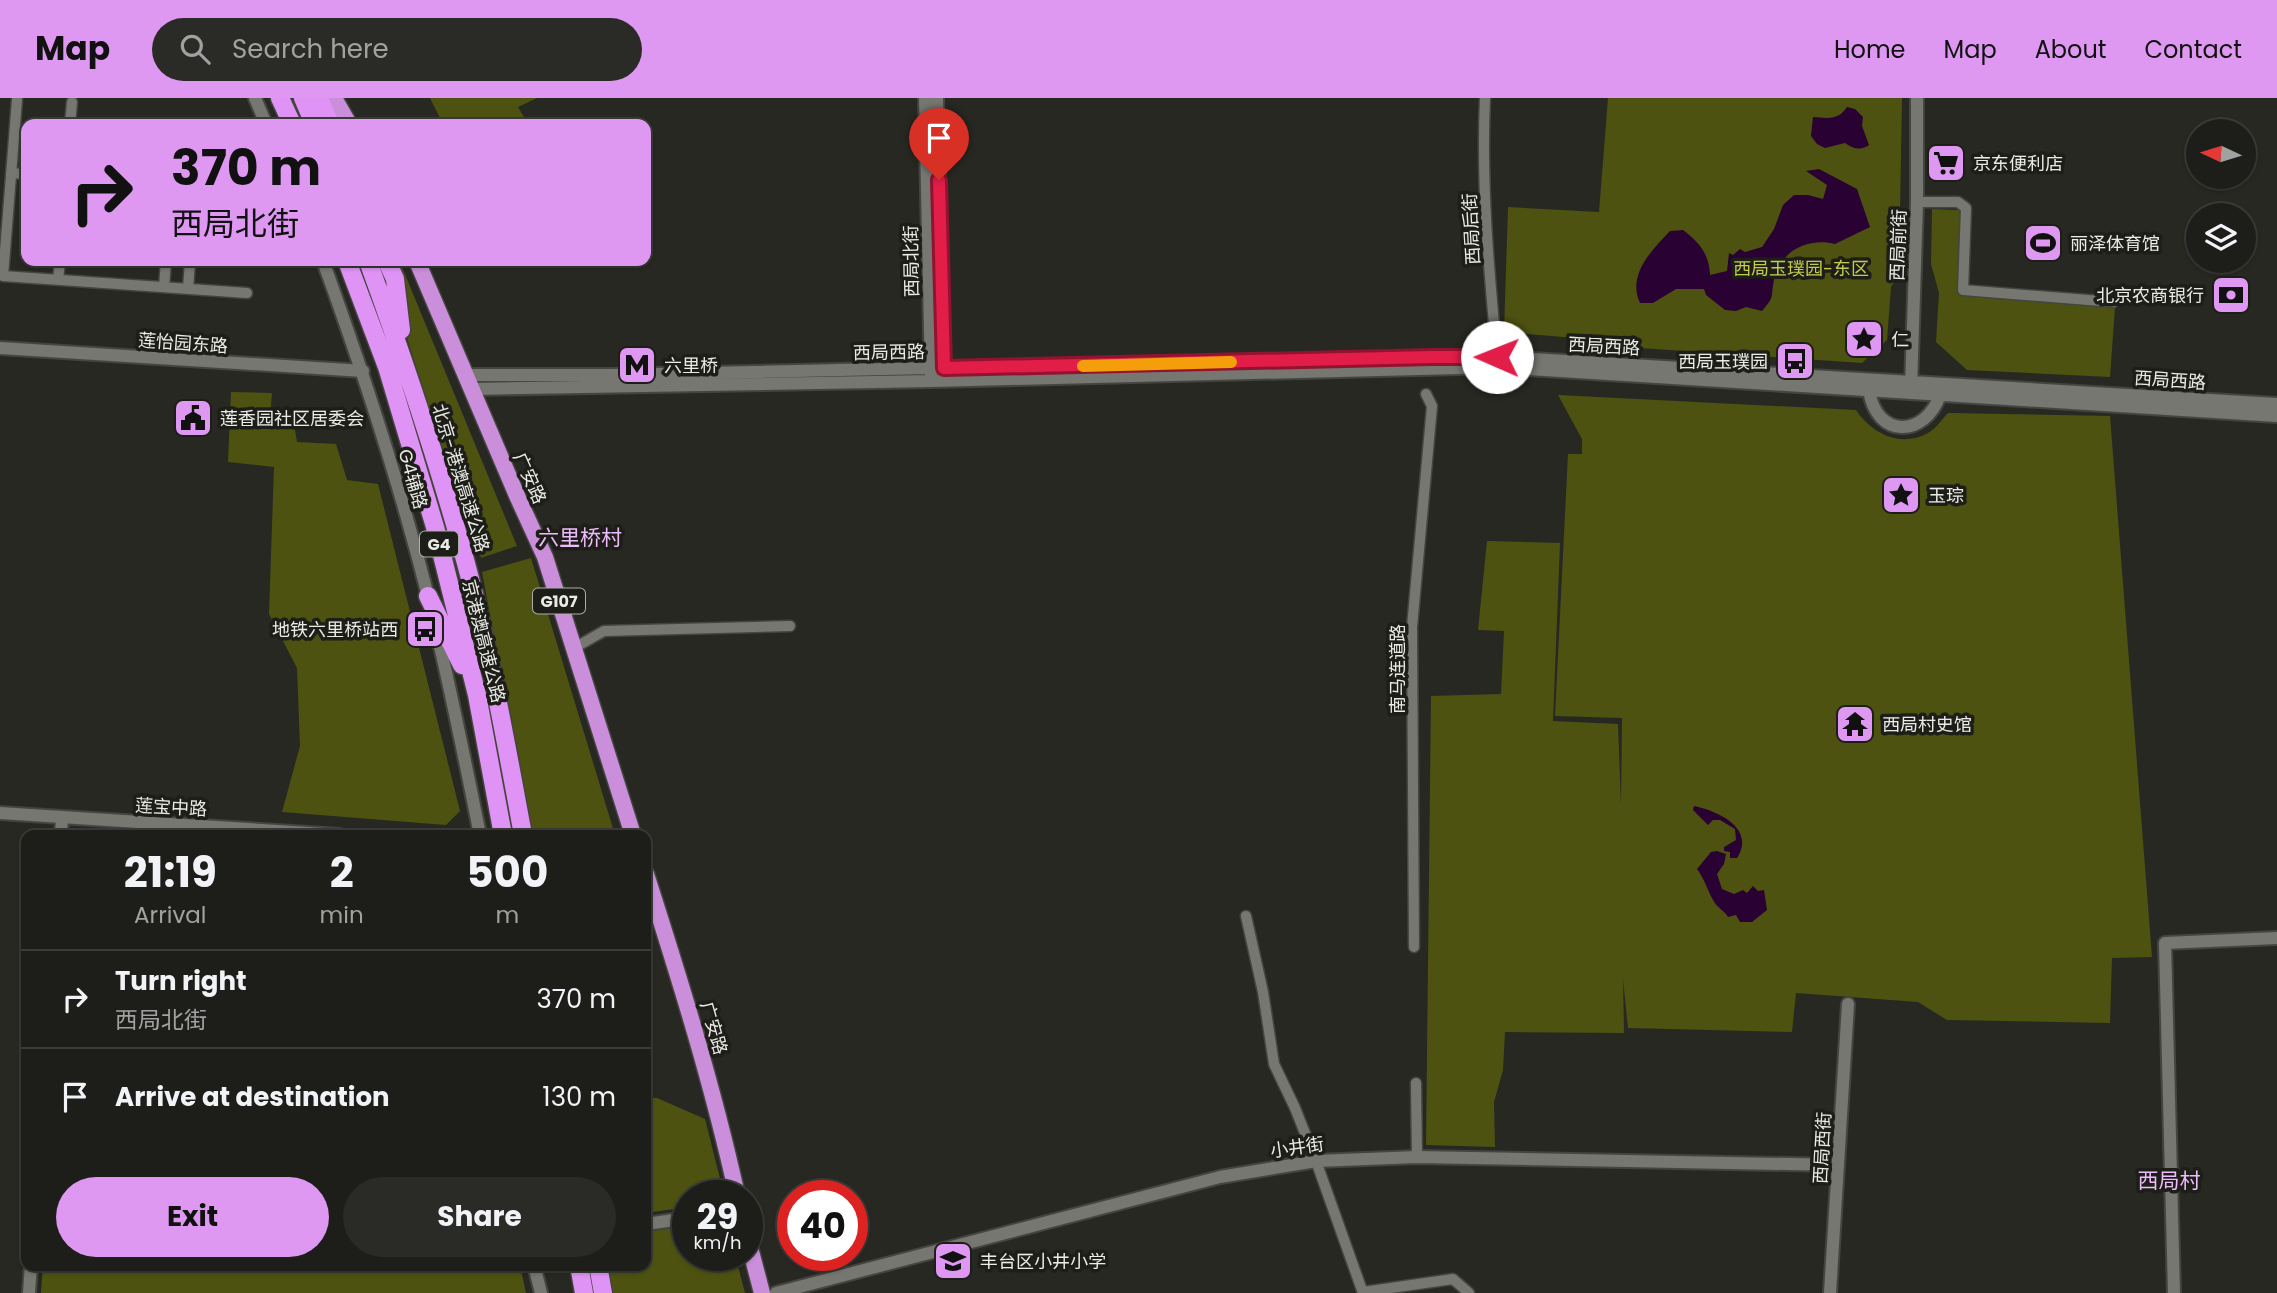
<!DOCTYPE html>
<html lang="en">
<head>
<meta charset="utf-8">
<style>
	:root { --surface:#1d1e1a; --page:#2a2b27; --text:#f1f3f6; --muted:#a0a2a2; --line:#3b3c39; --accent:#de98f2 }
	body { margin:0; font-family:Poppins,"Noto Sans SC",sans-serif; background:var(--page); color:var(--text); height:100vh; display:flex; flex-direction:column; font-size:26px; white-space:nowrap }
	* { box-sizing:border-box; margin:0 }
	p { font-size:23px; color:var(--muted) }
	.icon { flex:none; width:38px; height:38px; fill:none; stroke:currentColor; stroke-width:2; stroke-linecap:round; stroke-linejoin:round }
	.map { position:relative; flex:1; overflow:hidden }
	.side { position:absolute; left:21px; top:732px; width:630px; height:441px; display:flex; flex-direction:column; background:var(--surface); border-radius:14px; box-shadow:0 2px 5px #0004,0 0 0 2px var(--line) }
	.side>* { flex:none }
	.top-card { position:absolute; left:21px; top:21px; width:630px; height:147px; border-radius:14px; box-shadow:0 2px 5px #0004,0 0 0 2px var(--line); background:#de98f2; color:#111; overflow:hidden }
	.needle { width:46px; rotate:274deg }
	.controls { position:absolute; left:2186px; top:21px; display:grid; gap:14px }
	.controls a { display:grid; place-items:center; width:70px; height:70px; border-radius:50%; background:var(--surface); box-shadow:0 2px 5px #0004,0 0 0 2px var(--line); font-size:35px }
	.speed { position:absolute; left:672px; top:1082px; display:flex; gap:14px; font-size:35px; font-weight:700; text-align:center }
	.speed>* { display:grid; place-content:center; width:91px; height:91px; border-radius:50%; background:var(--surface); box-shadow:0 2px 5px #0004,0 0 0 2px var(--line); line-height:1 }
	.speed small { font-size:18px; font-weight:400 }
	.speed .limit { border:10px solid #d22; background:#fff; color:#111 }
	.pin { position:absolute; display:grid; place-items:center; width:60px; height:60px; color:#fff; margin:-72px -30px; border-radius:50% 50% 50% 0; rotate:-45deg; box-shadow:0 0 7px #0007 }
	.pin .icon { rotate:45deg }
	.me { position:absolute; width:77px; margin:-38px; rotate:271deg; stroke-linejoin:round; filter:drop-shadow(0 0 5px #0008) }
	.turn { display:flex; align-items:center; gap:24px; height:147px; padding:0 35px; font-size:32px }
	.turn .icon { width:91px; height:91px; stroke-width:2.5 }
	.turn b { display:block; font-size:49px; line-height:60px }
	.eta { display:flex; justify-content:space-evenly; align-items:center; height:119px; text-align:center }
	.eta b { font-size:42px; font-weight:700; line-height:49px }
	.primary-button { display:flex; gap:14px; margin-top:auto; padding:14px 35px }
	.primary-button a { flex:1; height:80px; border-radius:42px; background:var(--accent); color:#111; font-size:28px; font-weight:700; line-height:80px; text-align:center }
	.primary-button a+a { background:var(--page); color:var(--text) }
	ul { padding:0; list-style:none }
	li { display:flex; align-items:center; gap:21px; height:98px; padding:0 35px; border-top:2px solid var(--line) }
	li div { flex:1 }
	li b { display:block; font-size:26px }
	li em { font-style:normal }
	header { display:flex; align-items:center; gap:42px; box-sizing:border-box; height:98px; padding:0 35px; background:var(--accent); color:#111 }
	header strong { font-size:33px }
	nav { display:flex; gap:38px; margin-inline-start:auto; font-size:24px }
	.search { width:490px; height:63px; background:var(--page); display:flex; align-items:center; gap:18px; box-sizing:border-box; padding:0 24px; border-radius:38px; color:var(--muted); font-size:26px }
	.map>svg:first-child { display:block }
	.green { fill:#4e5211 }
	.water { fill:#290132 }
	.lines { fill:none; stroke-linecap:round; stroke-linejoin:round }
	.minor-casing { stroke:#444541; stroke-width:13 }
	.tertiary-casing { stroke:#444541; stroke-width:16 }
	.trunk-casing { stroke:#444541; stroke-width:19 }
	.motorway-casing { stroke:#444541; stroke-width:21 }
	.minor { stroke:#767771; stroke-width:10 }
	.tertiary { stroke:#767771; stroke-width:12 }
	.trunk { stroke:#ca8eda; stroke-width:16 }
	.motorway { stroke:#df93f4; stroke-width:18 }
	.route-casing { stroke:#92132f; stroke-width:18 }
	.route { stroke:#e11d48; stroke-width:12 }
	.slow { stroke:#f59e0b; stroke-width:12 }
	.labels { text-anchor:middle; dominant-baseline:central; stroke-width:7; stroke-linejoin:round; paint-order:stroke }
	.shield { fill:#1e1e19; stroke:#adaea9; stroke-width:2 }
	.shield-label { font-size:16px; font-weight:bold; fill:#eaebe7 }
	.poi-label { font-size:18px; fill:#eaebe7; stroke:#1e1e19; text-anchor:start }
	.street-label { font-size:18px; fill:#eaebe7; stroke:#1e1e19 }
	.park-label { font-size:18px; fill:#c3cb49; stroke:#1e1e19 }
	.quarter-label { font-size:21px; fill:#edbcfb; stroke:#1e1e19 }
</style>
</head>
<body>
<header>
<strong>Map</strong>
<div class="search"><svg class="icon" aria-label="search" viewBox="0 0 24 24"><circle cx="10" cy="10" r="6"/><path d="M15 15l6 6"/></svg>Search here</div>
<nav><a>Home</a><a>Map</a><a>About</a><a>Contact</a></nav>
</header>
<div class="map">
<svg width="2277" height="1195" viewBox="0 0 2277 1195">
	<rect width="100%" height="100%" fill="#272822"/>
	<!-- green -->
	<path class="green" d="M430,0H537L518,9L528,26H443Z
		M1608,0H1902L1899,175L1891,189L1887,242L1862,265L1611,248L1589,239L1588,241L1504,234L1508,109L1599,114Z
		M1932,111L1958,112L1962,115L1959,196L2115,209L2110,279L1967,272L1936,244L1939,195L1931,166Z
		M402,169L517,448L481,460L475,437L463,439L437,335L407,240L396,174Z
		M231,294L272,295L270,319L293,320L297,344L336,346L347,382L378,386L460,713L446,727L282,714L300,648L297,570L269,516L274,369L228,364Z
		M1558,297L1856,312C1872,336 1901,350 1928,335C1936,331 1942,321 1948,315L2110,318L2152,859L2112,860L2110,925L1947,922L1918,904L1796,895L1792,934L1628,930L1623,881L1624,935L1505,934L1503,972L1494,1004L1495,1049L1426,1047L1431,598L1501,596L1504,533L1478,532L1487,443L1560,445L1553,623L1618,626L1621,707L1622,620L1555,618L1568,356H1582V341Z
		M531,460L615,737H531L482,474Z
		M646,1000H657L705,1021L724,1097H688V1109L646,1115Z
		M688,1128V1157H735L745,1195H613L608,1167H646V1134Z
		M43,1167H520L526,1195H41Z"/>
	<!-- water -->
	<path class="water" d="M1847,9L1855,11L1863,19L1862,28L1869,47C1860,53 1853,51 1845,45L1825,50L1817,46L1811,38L1813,19C1827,20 1838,23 1847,9Z
		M1819,71L1857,91L1870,129L1835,146C1808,139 1780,153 1774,182C1770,200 1776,197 1762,213L1746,209L1736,213L1725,212L1706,197L1704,191H1676L1653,205H1640C1627,177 1651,153 1670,133L1683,132C1700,145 1709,156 1710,177L1727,173L1729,155L1733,157L1740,151L1745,154L1762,149L1774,131L1783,107L1794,97H1808L1823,101L1827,87L1806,73Z
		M1694,708C1718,713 1756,730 1737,760H1730V754L1724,753V749L1736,742L1735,731L1720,722H1713L1708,727L1693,712Z
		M1717,753L1726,756L1724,766L1717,776L1722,791L1734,796L1743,792L1747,795L1753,788L1758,793L1764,792L1767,812L1752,824H1740L1736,817L1728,819C1724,812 1717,810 1713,802C1707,791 1705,782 1697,771L1711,754Z"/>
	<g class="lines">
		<defs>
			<path id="minor" d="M1485,0C1481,87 1489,173 1497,259
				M17,2L3,178L247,195
				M70,26L72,4
				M11,75L26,76
				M1917,104H1958L1966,110L1963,192L2113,204
				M58,182L60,163
				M164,189L166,163
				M188,191L190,163
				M574,550L604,533L790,528
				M1246,818L1263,894L1274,966L1295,1010L1316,1063L1363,1195
				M1414,849L1412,529L1432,308L1426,296
				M1416,985L1417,1059
				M1363,1194L1453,1181L1469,1195"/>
			<path id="tertiary" d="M255,0L266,26
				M925,0L931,276
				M937,0L944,276
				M323,163C363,273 399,384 428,498C448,577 464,657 480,737
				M0,250L363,273
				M466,277H611L1432,259H1497L2277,306
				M1911,290L1917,104V0
				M472,291L932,283L1498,269L2277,318
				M1869,292C1876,341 1925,340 1940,297
				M0,715L339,737
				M61,737L62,719
				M646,1126L688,1120
				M534,1167L541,1195
				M29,1195L31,1167
				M776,1195L1220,1079L1316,1063L1417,1059L1838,1067
				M1830,1195L1848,906
				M2174,1195L2165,845L2277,840"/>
			<path id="trunk" d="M334,0L349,26
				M417,163L518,400L545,459L633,737
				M646,776C680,882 713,988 737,1097
				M747,1138L762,1195"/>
			<path id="motorway" d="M280,0L292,26
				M303,0L314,26
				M319,0L330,26
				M347,163L387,269L435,429L477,597L503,737
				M368,163C400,251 430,340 456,430C486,531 504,634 523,737
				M387,163L395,181L401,232
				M428,498L462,567
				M579,1167L584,1195
				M598,1167L603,1195"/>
		</defs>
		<!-- minor casing -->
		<use href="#minor" class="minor-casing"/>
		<!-- tertiary casing -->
		<use href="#tertiary" class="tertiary-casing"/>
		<!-- trunk casing -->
		<use href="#trunk" class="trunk-casing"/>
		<!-- motorway casing -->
		<use href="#motorway" class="motorway-casing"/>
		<!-- minor -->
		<use href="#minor" class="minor"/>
		<!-- tertiary -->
		<use href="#tertiary" class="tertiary"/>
		<!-- trunk -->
		<use href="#trunk" class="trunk"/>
		<!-- motorway -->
		<use href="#motorway" class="motorway"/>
	</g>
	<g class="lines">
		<defs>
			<path id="route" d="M939,82L944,270L1432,259H1497"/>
		</defs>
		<!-- route casing -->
		<use href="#route" class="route-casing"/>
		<!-- route -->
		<use href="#route" class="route"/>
		<!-- slow -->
		<path class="slow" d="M1083,268L1231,264"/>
	</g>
	<!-- icons -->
	<defs>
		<symbol id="supermarket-square" viewBox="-11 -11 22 22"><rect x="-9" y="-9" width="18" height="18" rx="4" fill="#de98f2" stroke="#1e1e19"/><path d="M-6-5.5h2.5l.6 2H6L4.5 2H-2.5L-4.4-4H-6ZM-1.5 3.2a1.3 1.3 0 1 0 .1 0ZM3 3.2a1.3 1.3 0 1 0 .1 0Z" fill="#111"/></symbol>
		<symbol id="stadium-square" viewBox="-11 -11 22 22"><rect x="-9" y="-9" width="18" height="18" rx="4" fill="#de98f2" stroke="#1e1e19"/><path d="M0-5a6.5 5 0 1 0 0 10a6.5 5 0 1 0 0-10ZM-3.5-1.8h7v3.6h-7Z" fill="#111"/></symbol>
		<symbol id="bank-square" viewBox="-11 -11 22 22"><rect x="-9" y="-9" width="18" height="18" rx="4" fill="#de98f2" stroke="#1e1e19"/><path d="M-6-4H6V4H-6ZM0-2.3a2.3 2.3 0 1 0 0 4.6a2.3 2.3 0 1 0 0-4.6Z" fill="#111"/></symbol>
		<symbol id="sight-square" viewBox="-11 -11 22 22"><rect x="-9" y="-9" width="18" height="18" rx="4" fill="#de98f2" stroke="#1e1e19"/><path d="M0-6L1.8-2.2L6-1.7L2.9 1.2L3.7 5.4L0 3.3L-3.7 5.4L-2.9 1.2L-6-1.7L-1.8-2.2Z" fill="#111"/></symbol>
		<symbol id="bus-square" viewBox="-11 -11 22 22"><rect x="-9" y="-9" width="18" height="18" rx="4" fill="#de98f2" stroke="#1e1e19"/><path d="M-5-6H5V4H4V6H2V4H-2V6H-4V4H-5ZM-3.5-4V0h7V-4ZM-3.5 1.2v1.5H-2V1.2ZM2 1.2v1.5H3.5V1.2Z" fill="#111"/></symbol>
		<symbol id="metro-square" viewBox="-11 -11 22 22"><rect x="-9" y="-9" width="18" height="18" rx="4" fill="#de98f2" stroke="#1e1e19"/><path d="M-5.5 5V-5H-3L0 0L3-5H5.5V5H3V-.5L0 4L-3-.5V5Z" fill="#111"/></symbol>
		<symbol id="civic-square" viewBox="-11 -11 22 22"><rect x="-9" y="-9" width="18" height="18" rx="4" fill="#de98f2" stroke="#1e1e19"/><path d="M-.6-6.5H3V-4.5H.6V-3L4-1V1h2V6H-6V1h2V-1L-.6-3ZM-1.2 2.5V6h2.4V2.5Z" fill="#111"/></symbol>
		<symbol id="temple-square" viewBox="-11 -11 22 22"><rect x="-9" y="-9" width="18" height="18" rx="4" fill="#de98f2" stroke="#1e1e19"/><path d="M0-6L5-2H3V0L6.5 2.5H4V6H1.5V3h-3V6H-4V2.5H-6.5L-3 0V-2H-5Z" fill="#111"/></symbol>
		<symbol id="school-square" viewBox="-11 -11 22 22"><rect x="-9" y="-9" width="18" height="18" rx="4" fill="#de98f2" stroke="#1e1e19"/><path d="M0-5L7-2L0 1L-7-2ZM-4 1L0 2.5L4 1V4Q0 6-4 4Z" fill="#111"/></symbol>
	</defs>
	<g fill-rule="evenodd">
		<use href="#supermarket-square" x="1924" y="43" width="44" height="44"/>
		<use href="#stadium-square" x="2021" y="123" width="44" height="44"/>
		<use href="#bank-square" x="2209" y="175" width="44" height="44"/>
		<use href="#sight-square" x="1842" y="219" width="44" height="44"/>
		<use href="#bus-square" x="1773" y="241" width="44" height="44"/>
		<use href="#metro-square" x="615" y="245" width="44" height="44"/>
		<use href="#civic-square" x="171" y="298" width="44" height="44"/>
		<use href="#sight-square" x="1879" y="375" width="44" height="44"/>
		<use href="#bus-square" x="403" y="509" width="44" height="44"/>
		<use href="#temple-square" x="1833" y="604" width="44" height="44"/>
		<use href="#school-square" x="931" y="1141" width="44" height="44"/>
	</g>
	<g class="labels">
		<!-- shield labels -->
		<g class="shield">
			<rect x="420" y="433.5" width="38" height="25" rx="5"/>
			<rect x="533" y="490.5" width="52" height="25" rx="5"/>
		</g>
		<g class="shield-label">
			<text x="439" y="446">G4</text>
			<text x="559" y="503">G107</text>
		</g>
		<!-- poi labels -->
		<g class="poi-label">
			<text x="1973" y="65">京东便利店</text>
			<text x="2070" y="145">丽泽体育馆</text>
			<text x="2204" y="197" text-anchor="end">北京农商银行</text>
			<text x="1891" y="241">仁</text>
			<text x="1768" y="263" text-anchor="end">西局玉璞园</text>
			<text x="664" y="267">六里桥</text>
			<text x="220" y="320">莲香园社区居委会</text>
			<text x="1928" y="397">玉琮</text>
			<text x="398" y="531" text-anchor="end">地铁六里桥站西</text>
			<text x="1882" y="626">西局村史馆</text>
			<text x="980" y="1163">丰台区小井小学</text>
		</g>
		<!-- street labels -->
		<g class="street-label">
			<text transform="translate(1471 131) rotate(-93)">西局后街</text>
			<text transform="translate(1898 147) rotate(-88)">西局前街</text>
			<text transform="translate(911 163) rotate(-91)">西局北街</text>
			<text transform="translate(183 245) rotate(4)">莲怡园东路</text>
			<text transform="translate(1604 248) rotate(3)">西局西路</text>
			<text transform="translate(889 254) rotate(-1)">西局西路</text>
			<text transform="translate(2170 282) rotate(4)">西局西路</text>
			<text transform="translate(461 380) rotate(73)">北京-港澳高速公路</text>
			<text transform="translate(530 380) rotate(66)">广安路</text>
			<text transform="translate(413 381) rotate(74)">G4辅路</text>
			<text transform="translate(484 543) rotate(76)">京港澳高速公路</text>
			<text transform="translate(1397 571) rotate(-90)">南马连道路</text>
			<text transform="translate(171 709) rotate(3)">莲宝中路</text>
			<text transform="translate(714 930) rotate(74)">广安路</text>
			<text transform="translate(1297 1049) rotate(-8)">小井街</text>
			<text transform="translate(1822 1050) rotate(-87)">西局西街</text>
		</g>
		<!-- park labels -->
		<g class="park-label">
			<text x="1801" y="170">西局玉璞园-东区</text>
		</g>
		<!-- quarter labels -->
		<g class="quarter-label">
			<text x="580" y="439">六里桥村</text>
			<text x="2169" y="1082">西局村</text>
		</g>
	</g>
</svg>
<div class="controls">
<a><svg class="needle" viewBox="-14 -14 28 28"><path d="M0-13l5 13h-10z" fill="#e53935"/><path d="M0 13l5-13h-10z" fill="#a0a2a2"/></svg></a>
<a><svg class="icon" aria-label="layers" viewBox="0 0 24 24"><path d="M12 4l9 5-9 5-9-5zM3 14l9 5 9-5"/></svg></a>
</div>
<div class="speed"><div>29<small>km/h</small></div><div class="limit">40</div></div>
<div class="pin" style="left:939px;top:82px;background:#d93025"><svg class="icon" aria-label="arrive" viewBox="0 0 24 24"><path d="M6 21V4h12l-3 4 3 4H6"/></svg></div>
<svg class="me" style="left:1497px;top:259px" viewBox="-20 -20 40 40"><circle r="19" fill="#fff"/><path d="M0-13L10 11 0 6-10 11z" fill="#e11d48"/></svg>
<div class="top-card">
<div class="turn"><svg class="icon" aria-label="right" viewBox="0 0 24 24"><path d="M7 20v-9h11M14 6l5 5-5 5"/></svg><div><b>370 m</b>西局北街</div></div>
</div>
<section class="side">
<div class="eta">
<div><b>21:19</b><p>Arrival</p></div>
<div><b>2</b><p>min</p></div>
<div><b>500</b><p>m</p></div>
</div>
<ul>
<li><svg class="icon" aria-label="right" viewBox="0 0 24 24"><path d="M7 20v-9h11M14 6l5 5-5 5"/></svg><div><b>Turn right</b><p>西局北街</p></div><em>370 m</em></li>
<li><svg class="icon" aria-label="arrive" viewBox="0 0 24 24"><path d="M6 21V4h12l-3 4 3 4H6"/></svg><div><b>Arrive at destination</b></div><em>130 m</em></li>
</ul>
<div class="primary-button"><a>Exit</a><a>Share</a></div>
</section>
</div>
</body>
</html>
